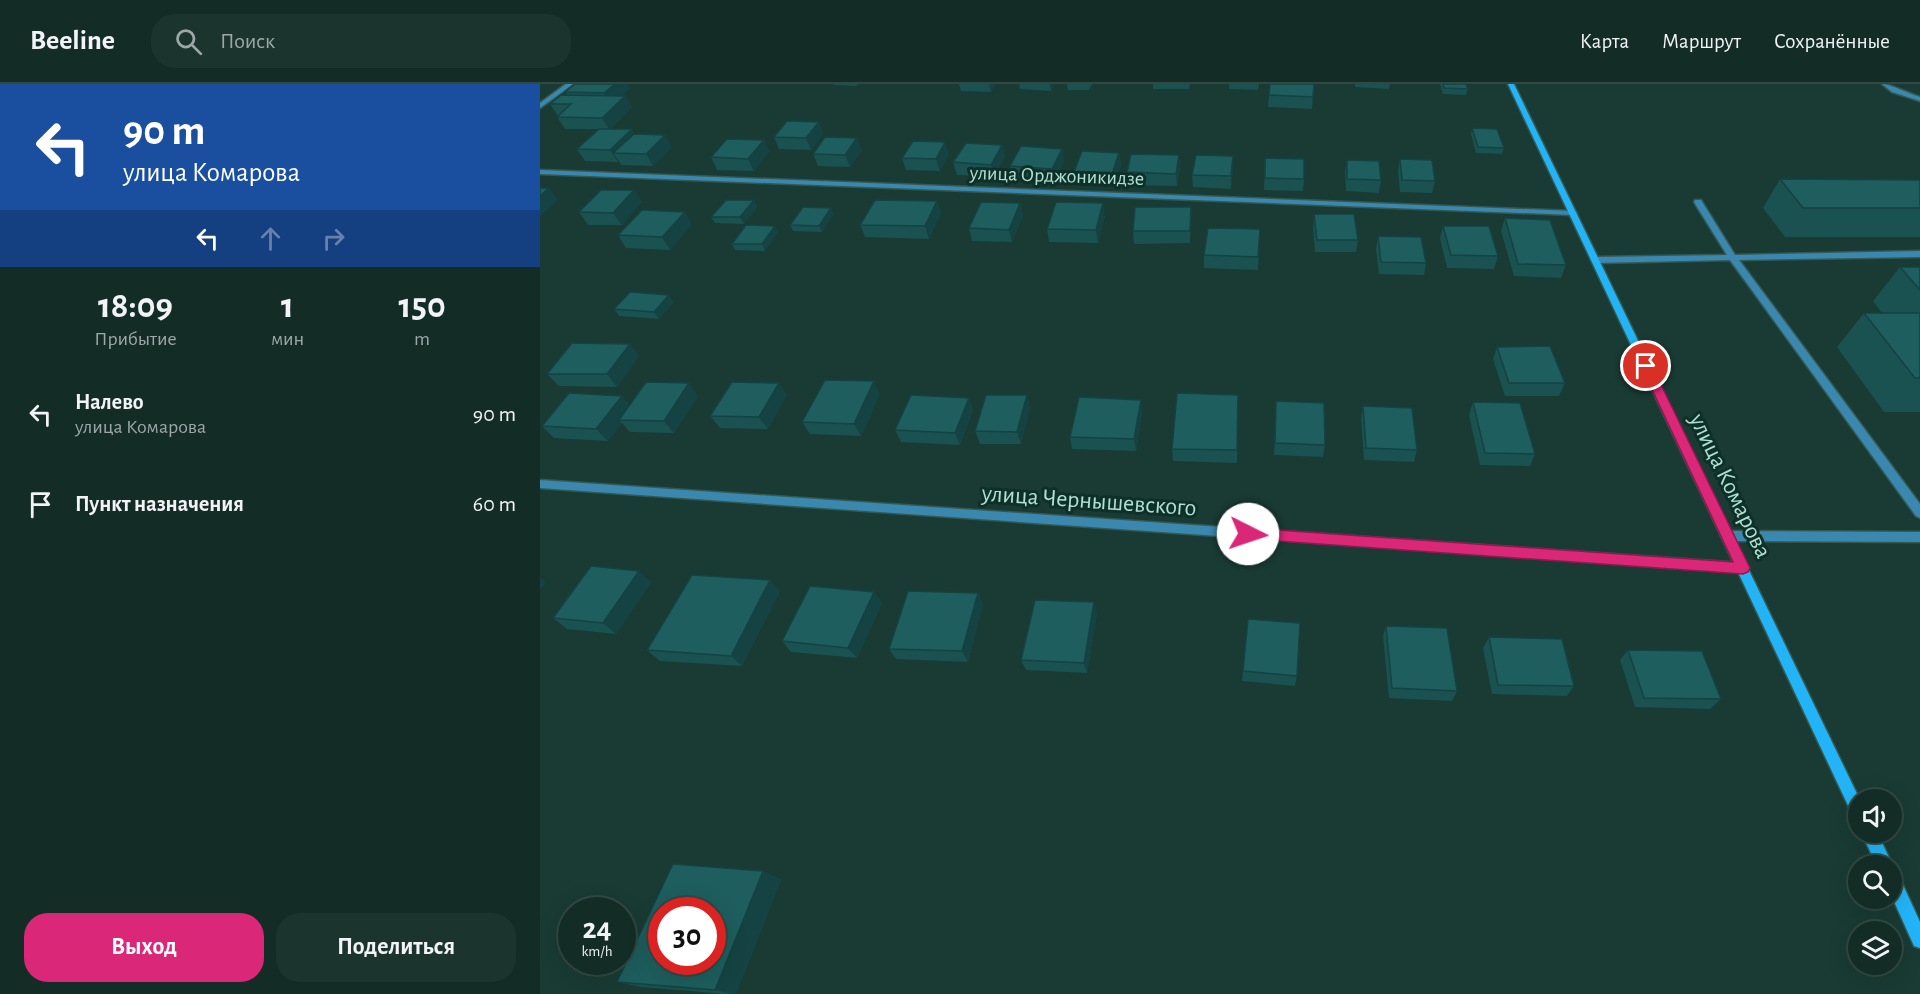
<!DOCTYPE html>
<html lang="ru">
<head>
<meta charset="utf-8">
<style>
	:root { --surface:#132c26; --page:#1c342e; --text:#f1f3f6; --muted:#9da7a7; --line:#324843; --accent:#db2777 }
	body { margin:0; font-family:"Alegreya Sans",sans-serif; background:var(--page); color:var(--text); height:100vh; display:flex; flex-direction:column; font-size:22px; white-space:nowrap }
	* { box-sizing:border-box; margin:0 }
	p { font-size:20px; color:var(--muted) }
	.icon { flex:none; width:33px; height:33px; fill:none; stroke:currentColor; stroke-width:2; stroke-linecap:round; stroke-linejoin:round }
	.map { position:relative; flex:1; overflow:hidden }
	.drawer { display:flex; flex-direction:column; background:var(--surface); width:540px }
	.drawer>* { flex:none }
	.banner { background:#1a4fa0; color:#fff; overflow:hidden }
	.controls { position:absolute; left:1308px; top:705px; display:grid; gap:12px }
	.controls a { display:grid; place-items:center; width:54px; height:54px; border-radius:50%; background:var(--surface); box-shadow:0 6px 24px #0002,0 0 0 2px var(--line); font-size:30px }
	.speed { position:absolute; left:18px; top:813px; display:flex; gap:12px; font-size:30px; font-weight:700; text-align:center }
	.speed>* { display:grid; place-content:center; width:78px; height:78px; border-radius:50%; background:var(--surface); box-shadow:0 6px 24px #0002,0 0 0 2px var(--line); line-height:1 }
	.speed small { font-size:15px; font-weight:400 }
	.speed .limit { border:9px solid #d22; background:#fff; color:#111 }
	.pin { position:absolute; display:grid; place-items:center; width:51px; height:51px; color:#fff; margin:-26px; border:3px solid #fff; border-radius:50%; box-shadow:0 2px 6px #0007 }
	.me { position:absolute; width:66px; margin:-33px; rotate:94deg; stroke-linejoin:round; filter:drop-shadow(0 0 4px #0008) }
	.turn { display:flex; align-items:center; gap:21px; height:126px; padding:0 24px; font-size:27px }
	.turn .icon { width:78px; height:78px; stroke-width:2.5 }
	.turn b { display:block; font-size:42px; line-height:51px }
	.lanes { display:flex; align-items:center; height:57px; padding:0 24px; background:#0003; justify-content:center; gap:30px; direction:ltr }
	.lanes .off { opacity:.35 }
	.eta { display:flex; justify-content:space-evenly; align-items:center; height:102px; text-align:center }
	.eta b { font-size:36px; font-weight:600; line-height:42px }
	.cta { display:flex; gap:12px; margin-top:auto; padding:12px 24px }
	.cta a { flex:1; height:69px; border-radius:24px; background:var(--accent); color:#fff; font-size:24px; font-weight:600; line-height:69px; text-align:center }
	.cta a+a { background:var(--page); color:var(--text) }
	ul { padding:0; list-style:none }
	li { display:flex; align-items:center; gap:18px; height:90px; padding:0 24px }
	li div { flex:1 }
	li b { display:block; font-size:22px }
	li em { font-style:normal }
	header { display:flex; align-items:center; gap:36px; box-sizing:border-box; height:84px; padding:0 30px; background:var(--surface); border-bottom:2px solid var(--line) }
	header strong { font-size:28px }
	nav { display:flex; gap:33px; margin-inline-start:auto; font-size:21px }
	.search { width:420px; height:54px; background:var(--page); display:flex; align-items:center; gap:15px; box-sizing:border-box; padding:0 21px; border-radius:24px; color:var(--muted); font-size:22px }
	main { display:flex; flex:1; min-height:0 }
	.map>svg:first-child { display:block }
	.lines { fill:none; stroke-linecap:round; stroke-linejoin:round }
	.lane-casing { stroke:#345950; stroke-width:3 }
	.street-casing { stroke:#345950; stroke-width:3 }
	.secondary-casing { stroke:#345950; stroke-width:3 }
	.lane { fill:#3a87b0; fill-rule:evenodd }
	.street { fill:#3a87b0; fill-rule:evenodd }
	.secondary { fill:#23b4f7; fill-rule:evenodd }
	.wall { fill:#1a5151 }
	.shaded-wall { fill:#154242 }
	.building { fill:#1e5e5e; stroke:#154242; stroke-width:1.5; fill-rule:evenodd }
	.route { fill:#db2777; stroke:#8e194d; stroke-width:1.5 }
	.labels { text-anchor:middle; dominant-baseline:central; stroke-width:6; stroke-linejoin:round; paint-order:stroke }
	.far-street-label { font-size:20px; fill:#b0e0d2; stroke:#0e3029 }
	.street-label { font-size:24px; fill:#b0e0d2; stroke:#0e3029 }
</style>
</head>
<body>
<header>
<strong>Beeline</strong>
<div class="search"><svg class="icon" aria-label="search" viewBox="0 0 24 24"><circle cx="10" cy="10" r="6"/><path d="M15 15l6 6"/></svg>Поиск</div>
<nav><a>Карта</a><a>Маршрут</a><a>Сохранённые</a></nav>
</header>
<main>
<section class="drawer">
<div class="banner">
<div class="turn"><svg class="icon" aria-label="left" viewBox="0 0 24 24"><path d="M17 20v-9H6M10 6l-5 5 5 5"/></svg><div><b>90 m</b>улица Комарова</div></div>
<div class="lanes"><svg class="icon" aria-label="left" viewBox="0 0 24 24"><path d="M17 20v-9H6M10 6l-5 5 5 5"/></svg><svg class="icon off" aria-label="ahead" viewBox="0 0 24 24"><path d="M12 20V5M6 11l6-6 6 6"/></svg><svg class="icon off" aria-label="right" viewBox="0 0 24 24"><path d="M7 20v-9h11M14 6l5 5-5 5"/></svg></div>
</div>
<div class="eta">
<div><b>18:09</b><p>Прибытие</p></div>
<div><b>1</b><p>мин</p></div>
<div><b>150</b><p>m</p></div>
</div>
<ul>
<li><svg class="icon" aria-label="left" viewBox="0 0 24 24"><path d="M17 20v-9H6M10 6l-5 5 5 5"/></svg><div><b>Налево</b><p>улица Комарова</p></div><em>90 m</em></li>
<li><svg class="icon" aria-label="arrive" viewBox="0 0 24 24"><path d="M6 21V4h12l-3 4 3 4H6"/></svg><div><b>Пункт назначения</b></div><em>60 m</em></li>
</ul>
<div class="cta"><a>Выход</a><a>Поделиться</a></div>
</section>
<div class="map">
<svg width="1380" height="910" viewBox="0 0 1380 910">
	<rect width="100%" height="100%" fill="#193b33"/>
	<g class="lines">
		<defs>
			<path id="lane" d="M1342,0C1350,0 1370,10 1380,13V17L1352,8Z
				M1155,116H1161L1195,171L1380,167V173L1199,176L1380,420V434L1376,432L1190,176L1056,179L1052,176L1056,173L1187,171L1154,118Z
				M1187,447L1380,448V458L1187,457L1183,455L1181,452L1183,449Z"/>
			<path id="street" d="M26,0H33L0,24V19Z
				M0,86L1033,127L1037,129L1033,131L0,90Z
				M0,396L1203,479L1207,480L1209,484L1207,488L1203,489L0,404Z"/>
			<path id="secondary" d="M968,0H974L1320,716H1318V734L1313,732Z
				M1321,748H1337L1353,782L1352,785V782H1337Z
				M1352,788L1358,790L1380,838V864L1374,862L1352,813Z"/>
		</defs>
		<!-- lane casing -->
		<use href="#lane" class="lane-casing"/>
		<!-- street casing -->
		<use href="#street" class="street-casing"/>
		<!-- secondary casing -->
		<use href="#secondary" class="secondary-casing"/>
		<!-- lane -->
		<use href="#lane" class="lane"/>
		<!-- street -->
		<use href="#street" class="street"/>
		<!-- secondary -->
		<use href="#secondary" class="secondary"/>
	</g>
	<!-- wall -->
	<path class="wall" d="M294,0H318L316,2L294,1Z
		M419,0H455L451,8L421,7Z
		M479,0H514L511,7L480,5Z
		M527,0H552L549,6H528Z
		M613,0H650L649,5H613Z
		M689,0H719L718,6L689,5Z
		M774,0L772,25L728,23L729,11Z
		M815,0H850L849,5L815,3Z
		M900,0H926L928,5L926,11L903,10Z
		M90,4L81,12H85L92,23L70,45L95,50L132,63L113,82L81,81L79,77L78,78L45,77L37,65L58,45H25L17,33L18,32L10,20L27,11L25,8Z
		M279,38L283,50L271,66L239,65L234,53Z
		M932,44L964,64L962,70L936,69L931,50Z
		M224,56L229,68L214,87L177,86L171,73Z
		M462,61L465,73L454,93L417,91L413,78Z
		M522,65L524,77L514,97L473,94L470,82Z
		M322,66L310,83L278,82L273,70Z
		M579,69L581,81L574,102L536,100L534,88Z
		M409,70L400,87L366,86L362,74Z
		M639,71L640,83L637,102L588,101L587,88Z
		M725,74L764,95L763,107L724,106Z
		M860,75L895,97L892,109L860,108L858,87Z
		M807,76L841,96L839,109L806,107L805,88Z
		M693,84L691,105L653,103L652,91Z
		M1240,95L1380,96V153H1245L1223,124Z
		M94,106L102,118L82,141H48L39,128Z
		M214,116L217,123L204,140L175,139L171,133Z
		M397,117L401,129L389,155L325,153L320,141Z
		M480,119L483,132L472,158L432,157L429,144Z
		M651,123L650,159L594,160L593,147Z
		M291,124L294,130L282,148L253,147L250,141Z
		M774,130L818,156L816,168H775L773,143Z
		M565,132L558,159L509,158L507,145Z
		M965,134L1026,181L1021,194L974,192L961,147Z
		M152,140L130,166L86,164L78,151Z
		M235,142L238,148L225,167L195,166L192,160Z
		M903,142L958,172L954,185L907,184L900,154Z
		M720,145L718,186L664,184V171Z
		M838,152L886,179L884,191L839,190L836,165Z
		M1360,183H1380V328H1344L1297,263L1324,229H1342L1333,217Z
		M134,218L119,235L79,232L74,225Z
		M90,260L99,272L77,303L19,302L7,290Z
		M957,263L1025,299L1019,312H965L953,275Z
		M340,310L321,352L270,350L262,338Z
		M247,311L228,345L180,344L170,332Z
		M487,311L490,324L481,360H440L435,347Z
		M698,311L697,379L633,377L632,365Z
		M158,312L134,349L90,348L82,339L68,357L14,354L2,342L90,321Z
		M429,314L433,326L420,361L361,358L355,346Z
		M601,316L602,328L596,367L532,365L530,353Z
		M736,317L785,361L783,373L734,371Z
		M933,318L995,370L990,382L940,381L929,331Z
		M823,322L877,366L874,378L824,376L821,334Z
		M111,498L76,550L27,545L13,534Z
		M240,507L202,582L120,577L107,566Z
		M334,508L342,519L317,574L251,568L242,557Z
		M438,509L443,520L428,578L356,575L349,565Z
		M557,529L547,589L486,586L481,576Z
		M846,542L917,607L912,617L849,614L843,552Z
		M949,553L1034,602L1027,612L952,610L943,564Z
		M1088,566L1181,615L1170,625L1095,623L1080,576Z
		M703,587L757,592L755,602L702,597Z
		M223,787L241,796L196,910H185L102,903L77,898Z"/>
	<!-- shaded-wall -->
	<path class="shaded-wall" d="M75,0H87L90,4L71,20L64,9Z
		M449,0H455L451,8Z
		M510,0H514L511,7Z
		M85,12L92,23L69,45L62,34Z
		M279,38L283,50L271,66L266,54Z
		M92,45L99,57L73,69L79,77L78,78L70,66Z
		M125,51L132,63L113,82L106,70Z
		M317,54L322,66L310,83L305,71Z
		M224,56L229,68L214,87L208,75Z
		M405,58L409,70L400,87L396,75Z
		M462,61L465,73L454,93L451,81Z
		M522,65L524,77L514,97L512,85Z
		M579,69L581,81L574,102L572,90Z
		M639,71L640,83L637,102L636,90Z
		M693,72V84L691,105V92Z
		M9,104L18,116L0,133V112Z
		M94,106L102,118L82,141L73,129Z
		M214,116L217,123L204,140L200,133Z
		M397,117L401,129L389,155L385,142Z
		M480,119L483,132L472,158L469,146Z
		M563,119L565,132L558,159L556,146Z
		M291,124L294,130L282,148L279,142Z
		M145,128L152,140L130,166L122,153Z
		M235,142L238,148L225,167L222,160Z
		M129,211L134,218L119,235L114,228Z
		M90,260L99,272L77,303L67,290Z
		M334,297L340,310L321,352L314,340Z
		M149,299L158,312L134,349L124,337Z
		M239,299L247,311L228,345L219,333Z
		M487,311L490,324L481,360L477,348Z
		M82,312L93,324L79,336L82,339L68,357L56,345Z
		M429,314L433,326L420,361L415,349Z
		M601,316L602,328L596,367L594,355Z
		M99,487L111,498L76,550L63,539Z
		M0,493L6,498L0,506Z
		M230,496L240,507L202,582L191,572Z
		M334,508L342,519L317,574L308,564Z
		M438,509L443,520L428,578L422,567Z
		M554,518L557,529L547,589L544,579Z
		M223,787L241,796L196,910H193L175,906Z"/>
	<!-- building -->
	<path class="building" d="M35,0H75L64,9L25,8Z
		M730,0H774L773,13L729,11Z
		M903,0H926L928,5L904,4Z
		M21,11L85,12L62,34L17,33L31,20H10Z
		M247,37L279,38L266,54L234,53Z
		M932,44L957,45L964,64L938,63Z
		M59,45H92L70,66L37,65Z
		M94,50L125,51L106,70L73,69Z
		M285,53L317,54L305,71L273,70Z
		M187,55L224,56L208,75L171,73Z
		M373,57L405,58L396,75L362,74Z
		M426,59L462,61L451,81L413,78Z
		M481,62L522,65L512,85L470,82Z
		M542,67L579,69L572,90L534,88Z
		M591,70L639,71L636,90L587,88Z
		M656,71L693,72L691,92L652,91Z
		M725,74L764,75V95L725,94Z
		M860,75L892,76L895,97L862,96Z
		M807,76L839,77L841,96L807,95Z
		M1240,95L1380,96V124H1263Z
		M0,104H9L0,112Z
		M61,106H94L73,129L39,128Z
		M186,116H214L200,133H171Z
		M335,116L397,117L385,142L320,141Z
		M441,118L480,119L469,146L429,144Z
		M516,118L563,119L556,146L507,145Z
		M263,123L291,124L279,142L250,141Z
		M595,123H651L650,147H593Z
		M102,126L145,128L122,153L78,151Z
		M774,130H814L818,156H777Z
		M965,134L1010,136L1026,181L978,180Z
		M206,141L235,142L222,160H192Z
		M903,142H949L958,172L911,171Z
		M668,144L720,145L718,173L664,171Z
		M838,152L881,153L886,179L841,178Z
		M1360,183H1380V206Z
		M90,208L129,211L114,228L74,225Z
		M1324,229H1380V294H1375Z
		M32,259L90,260L67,290H7Z
		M1010,262L1025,299H969L957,263Z
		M285,296L334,297L314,340L262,338Z
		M106,298L149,299L124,337L79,336Z
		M192,298L239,299L219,333L170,332Z
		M29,309L82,312L56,345L2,342Z
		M637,309L698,311L697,366L632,365Z
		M371,311L429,314L415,349L355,346Z
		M446,311H487L477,348L435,347Z
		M539,313L601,316L594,355L530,353Z
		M736,317L784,319L785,361L735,359Z
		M933,318L980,319L995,370L945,369Z
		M823,322L872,324L877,366L826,364Z
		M51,482L99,487L63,539L13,534Z
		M152,491L230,496L191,572L107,566Z
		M270,502L334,508L308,564L242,557Z
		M368,507L438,509L422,567L349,565Z
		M495,516L554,518L544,579L481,576Z
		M708,535L760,539L757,592L703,587Z
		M846,542L907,544L917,607L852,604Z
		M949,553L1022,555L1034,602L958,601Z
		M1088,566L1162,567L1181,615L1104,614Z
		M133,780L223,787L175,906L77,898ZM122,826H172V878H122Z"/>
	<!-- route -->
	<path class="route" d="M1106,279L1112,282L1210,484L1208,488L1203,490L708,455L701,450L708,444L1193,478L1101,282Z"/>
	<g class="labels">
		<!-- far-street labels -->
		<g class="far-street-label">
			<text transform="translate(517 92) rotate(2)">улица Орджоникидзе</text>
		</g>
		<!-- street labels -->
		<g class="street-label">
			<text transform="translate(1190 402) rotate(64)">улица Комарова</text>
			<text transform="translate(549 417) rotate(4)">улица Чернышевского</text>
		</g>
	</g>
</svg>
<div class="controls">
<a><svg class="icon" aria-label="sound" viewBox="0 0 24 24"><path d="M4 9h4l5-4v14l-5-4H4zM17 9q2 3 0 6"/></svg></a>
<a><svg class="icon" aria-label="search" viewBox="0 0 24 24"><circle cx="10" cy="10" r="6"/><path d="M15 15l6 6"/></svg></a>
<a><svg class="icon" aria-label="layers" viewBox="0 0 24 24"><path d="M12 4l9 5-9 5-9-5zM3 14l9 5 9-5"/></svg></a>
</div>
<div class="speed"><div>24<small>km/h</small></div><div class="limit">30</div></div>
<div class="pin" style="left:1106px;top:282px;background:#d93025"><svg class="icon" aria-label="arrive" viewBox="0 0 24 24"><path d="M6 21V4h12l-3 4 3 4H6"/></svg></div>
<svg class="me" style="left:708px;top:450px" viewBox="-20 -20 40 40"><circle r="19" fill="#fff"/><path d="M0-13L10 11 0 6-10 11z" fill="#db2777"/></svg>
</div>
</main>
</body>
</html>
